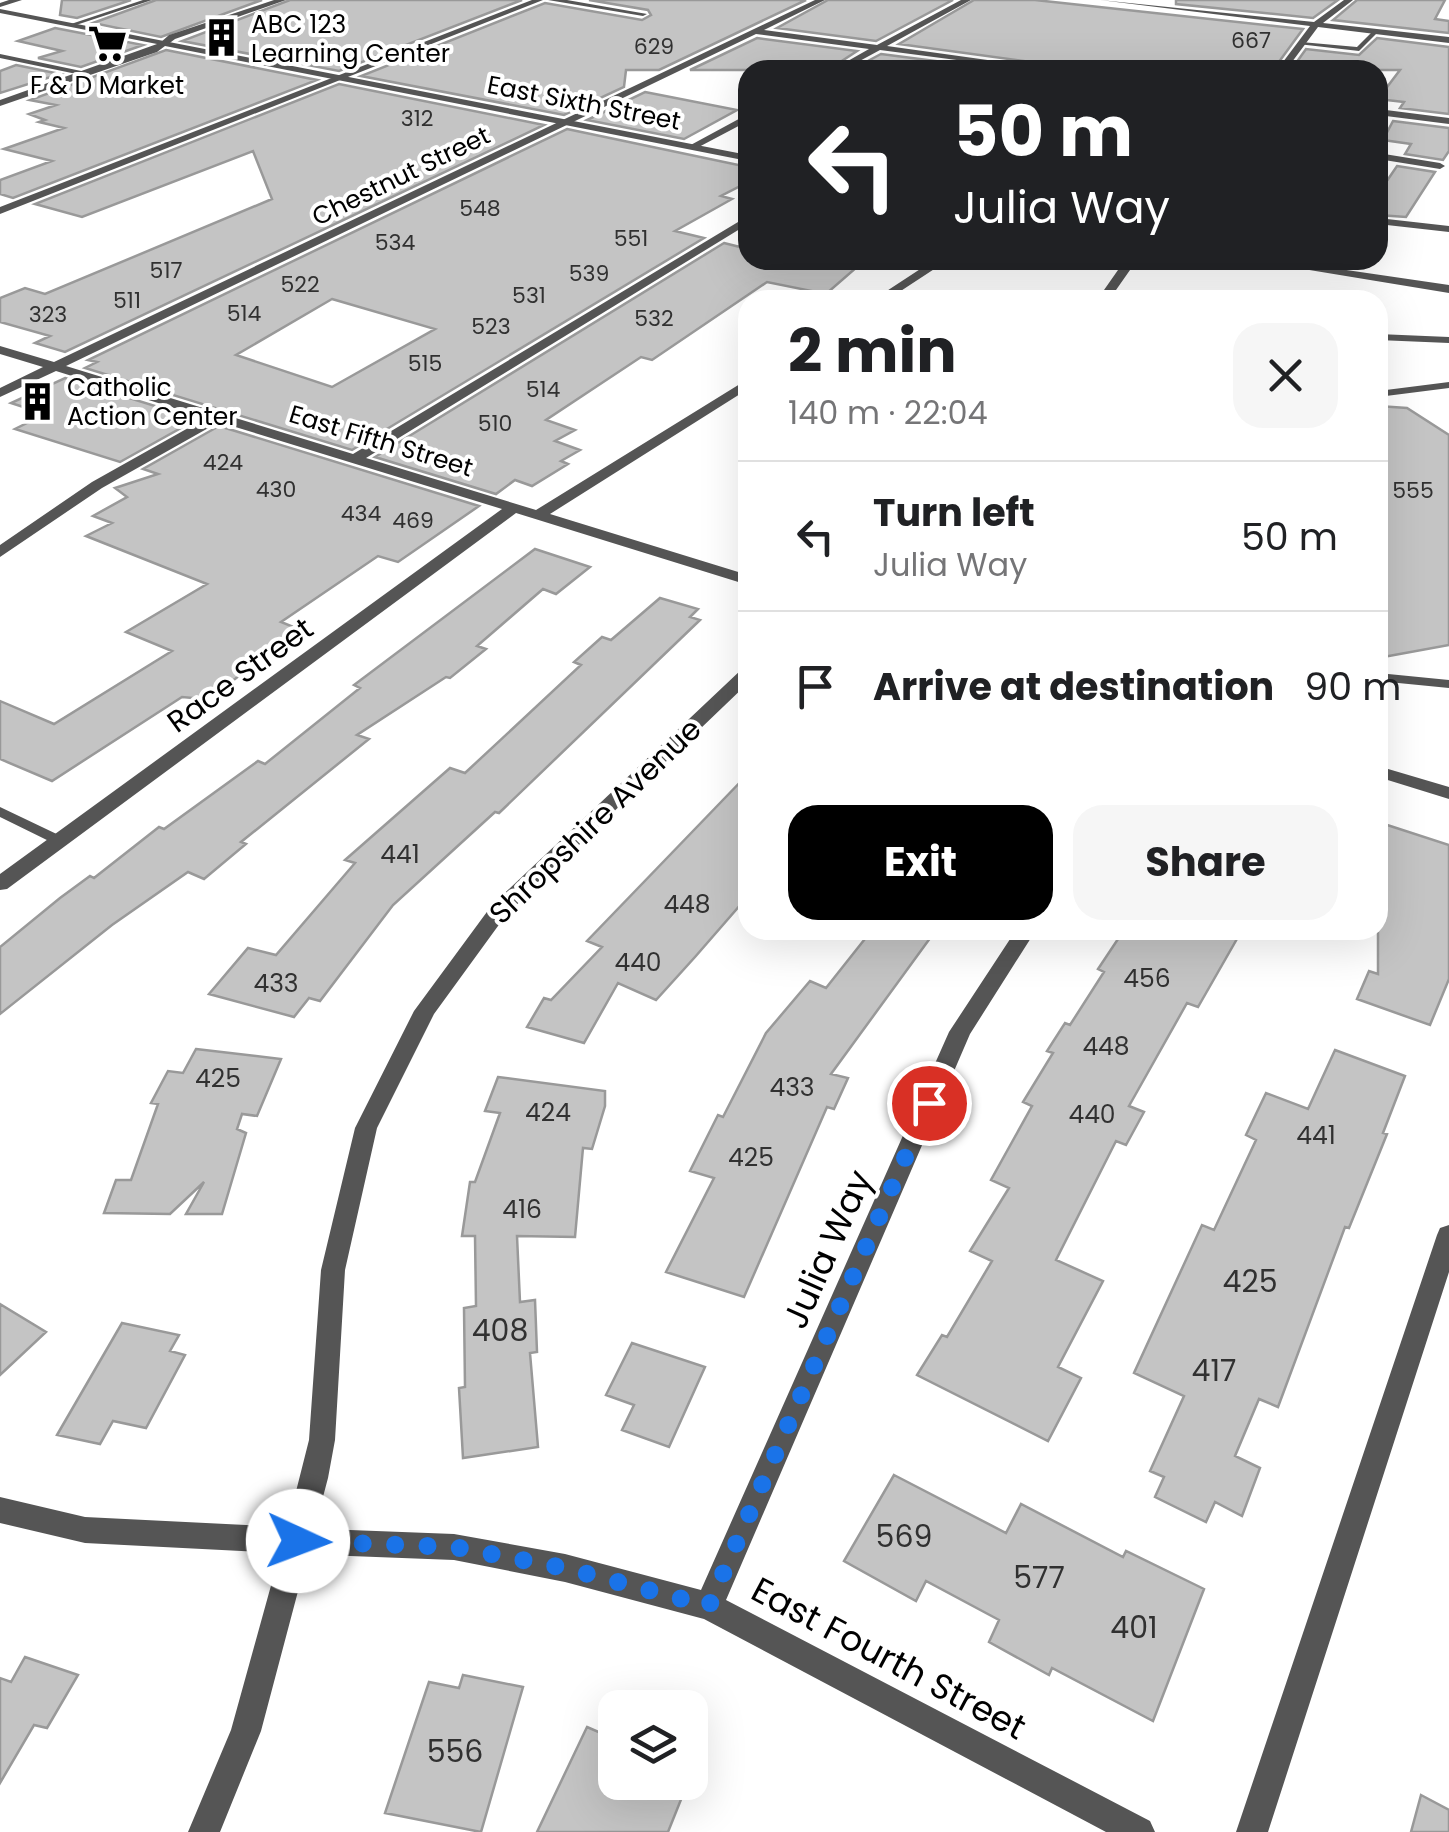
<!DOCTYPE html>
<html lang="en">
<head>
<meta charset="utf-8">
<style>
	:root { --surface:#fff; --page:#f6f6f6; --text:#202124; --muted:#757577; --line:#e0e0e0; --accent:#000 }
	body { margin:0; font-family:Poppins,sans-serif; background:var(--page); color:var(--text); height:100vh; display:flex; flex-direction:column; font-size:38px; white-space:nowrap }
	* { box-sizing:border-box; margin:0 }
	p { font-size:32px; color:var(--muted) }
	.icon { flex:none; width:55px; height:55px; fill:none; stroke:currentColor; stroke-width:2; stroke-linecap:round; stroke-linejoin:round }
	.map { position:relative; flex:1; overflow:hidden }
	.side { position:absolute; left:738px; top:290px; width:650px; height:650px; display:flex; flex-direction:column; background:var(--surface); border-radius:30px; box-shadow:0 10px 40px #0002 }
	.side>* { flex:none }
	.hud { position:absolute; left:738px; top:60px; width:650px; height:210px; border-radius:30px; box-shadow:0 10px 40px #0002; background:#202124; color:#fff; overflow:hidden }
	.fabs { position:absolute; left:598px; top:1690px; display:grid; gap:20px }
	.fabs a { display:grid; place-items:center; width:110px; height:110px; border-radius:20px; background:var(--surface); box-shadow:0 10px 40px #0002; font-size:50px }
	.pin { position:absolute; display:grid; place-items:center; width:85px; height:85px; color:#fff; margin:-42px; border:5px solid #fff; border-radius:50%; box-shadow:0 2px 10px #0007 }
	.me { position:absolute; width:110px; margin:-55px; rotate:92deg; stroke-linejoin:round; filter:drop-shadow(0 0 8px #0008) }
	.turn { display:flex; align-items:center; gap:35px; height:210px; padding:0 50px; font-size:45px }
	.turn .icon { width:130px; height:130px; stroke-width:2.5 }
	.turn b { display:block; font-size:70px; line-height:85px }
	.round { display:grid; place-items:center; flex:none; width:105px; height:105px; border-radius:30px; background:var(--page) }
	.summary { display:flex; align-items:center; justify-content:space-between; height:170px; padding:0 50px }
	h1 { font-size:60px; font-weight:700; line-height:75px }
	.action { display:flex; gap:20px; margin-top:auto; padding:20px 50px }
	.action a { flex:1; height:115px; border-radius:30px; background:var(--accent); color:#fff; font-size:40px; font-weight:700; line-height:115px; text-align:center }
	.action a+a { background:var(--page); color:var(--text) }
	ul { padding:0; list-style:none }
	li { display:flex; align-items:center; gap:30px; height:150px; padding:0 50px; border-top:2px solid var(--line) }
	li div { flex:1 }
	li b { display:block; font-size:38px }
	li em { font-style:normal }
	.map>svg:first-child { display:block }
	.building { fill:#c4c4c4; stroke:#999; stroke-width:2.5; fill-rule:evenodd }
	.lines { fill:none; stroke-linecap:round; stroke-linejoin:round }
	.service { fill:#555; fill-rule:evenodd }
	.minor { fill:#555; fill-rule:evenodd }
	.tertiary { fill:#555; fill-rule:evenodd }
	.route { stroke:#1a73e8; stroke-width:18; stroke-dasharray:0 32.4 }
	.labels { text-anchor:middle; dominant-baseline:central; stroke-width:8; stroke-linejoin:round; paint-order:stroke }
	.far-number-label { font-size:22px; fill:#313131 }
	.far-poi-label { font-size:25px; fill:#000; stroke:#fff; text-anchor:start }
	.far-street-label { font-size:25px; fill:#000; stroke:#fff }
	.number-label { font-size:25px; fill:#313131 }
	.street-label { font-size:30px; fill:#000; stroke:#fff }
	.near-number-label { font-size:30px; fill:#313131 }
	.near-street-label { font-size:35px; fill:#000; stroke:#fff }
</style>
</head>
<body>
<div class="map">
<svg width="1449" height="1832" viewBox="0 0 1449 1832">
	<rect width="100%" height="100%" fill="#fff"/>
	<!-- building -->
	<path class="building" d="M62,0H131L77,18L60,15Z
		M156,0H262L161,37L93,23Z
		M290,0H522L339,71L182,41Z
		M589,0H806L659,70H626L624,87L564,115L361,76L545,3L642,20L651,15L648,10Z
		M828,0H953L876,41L777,28Z
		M974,0H1035L1303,29L1273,70H1063L1060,66L899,44Z
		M1176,0H1338L1313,18L1176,4Z
		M1357,0H1445L1435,19L1449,21V33L1333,20Z
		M55,28L143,45L81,67L38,58L62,51L18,41Z
		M757,38L857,51L828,70H690Z
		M1377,38L1449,47V114L1400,108L1404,102L1378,99L1400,70H1291L1306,49L1359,55Z
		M166,50L317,80L13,198L0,194V180L52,161L4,149L64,128L39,122L45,120L29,114L56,105L30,100Z
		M881,54L1005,70H851Z
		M16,65L60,74L0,93V71Z
		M339,84L544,125L65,352L35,343L50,336L0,322V298L25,288L45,294L272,199L253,151L82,217L35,204Z
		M645,92L737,110L684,139L587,120Z
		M1393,121L1449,128V151L1443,160L1405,154L1411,144L1383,140Z
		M567,129L748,167V182L721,196L732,199L675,231L704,238L352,450L85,368L97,362L88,360ZM332,299L435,329L332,387L236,355Z
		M1397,166L1435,172L1406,217L1378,215V194Z
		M724,243L748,249V260H865L826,294L767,282L652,360L641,357L546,420L575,430L555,441L580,450L561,461L568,464L532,486L515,480L496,494L375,457Z
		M65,378L197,419L120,462L15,429L45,414L11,403Z
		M1378,406L1407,408L1449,435V645L1378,658Z
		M219,426L479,506L398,562L378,556L281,622L301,630L247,666L250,667L235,679L204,699L182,697L52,781L0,759V701L54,724L172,651L126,632L207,584L86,536L112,523L93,516L127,497L115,488L158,474L143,469Z
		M535,549L590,567L556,594L543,589L477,646L486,649L450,678L446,677L357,735L369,739L241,842L246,844L204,879L188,872L112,925L0,1014V947L60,898L90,876L94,878L159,827L164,829L258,761L265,764L360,688L354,685Z
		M660,598L698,609L690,617L700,620L499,813L495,812L393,905L320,1001L309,998L294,1017L209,994L248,948L276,955L355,863L345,860L450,768L465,773L581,665L574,662L602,637L611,640Z
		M748,774V896L695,957L656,1000L618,983L584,1043L527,1027L544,998L551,1000L602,947L587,941Z
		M1378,822L1449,845V979L1430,1025L1357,999L1369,971L1378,974Z
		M872,930H936L831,1074L848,1078L834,1109L827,1107L744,1297L666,1272L714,1178L690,1171L718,1115L723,1117L766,1033L810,981L826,988Z
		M1124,930H1242L1198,1007L1187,1003L1129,1106L1144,1112L1126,1145L1116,1141L1056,1260L1103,1281L1058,1367L1081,1378L1048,1441L917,1375L942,1335L947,1337L992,1261L970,1251L1009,1188L991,1180L1032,1106L1023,1102L1053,1053L1047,1051L1065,1023L1070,1025L1104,972L1098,969Z
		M196,1049L281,1059L257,1116L242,1114L237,1129L246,1133L222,1214H186L204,1182L170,1214L104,1213L116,1180H131L158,1104L151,1103L168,1071L183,1073Z
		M1335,1050L1405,1076L1383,1133L1387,1134L1349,1228L1345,1227L1278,1407L1259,1399L1235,1456L1260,1468L1242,1516L1215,1502L1206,1522L1155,1497L1164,1477L1150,1471L1184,1396L1134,1373L1202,1225L1214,1230L1256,1140L1246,1135L1266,1093L1308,1109Z
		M498,1077L605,1091V1106L592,1149L583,1148L575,1237L517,1236L520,1302L535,1300L537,1352L530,1353L538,1447L463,1458L459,1388L465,1387L464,1308L476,1306L475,1236H462L470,1182H475L500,1113L485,1111Z
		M0,1304L46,1332L0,1375Z
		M122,1323L179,1335L170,1351L185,1355L146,1428L113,1421L100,1444L57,1435Z
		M632,1343L705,1367L669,1447L622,1430L634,1405L606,1395Z
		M894,1475L1006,1533L1021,1504L1123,1557L1126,1551L1204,1589L1153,1721L1052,1668L1049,1675L989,1642L999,1620L926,1581L916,1601L844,1561Z
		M25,1657L78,1675L47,1728L34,1725L0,1783V1678L11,1682Z
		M463,1675L523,1687L481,1832L385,1813L429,1682L459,1688Z
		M587,1727L615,1739V1782H688L668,1832H537Z
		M1421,1795L1449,1810V1832H1411Z"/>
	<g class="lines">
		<!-- service -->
		<path class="service" d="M143,0H152L73,26L68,25Z
			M1373,31L1378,32L1359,51L1298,44L1301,42L1357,47Z
			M0,54L86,72L89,74L86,76L0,58Z
			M1378,334L1449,337V343L1378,340Z
			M1449,382V388L1378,397V391Z
			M1378,673L1449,680V688L1378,681Z
			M0,807L65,838L67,841L60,846L55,844L0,817Z"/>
		<!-- minor -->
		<path class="minor" d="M9,0H22L0,7V3Z
			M274,0H286L175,39L167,45L160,43L169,35Z
			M532,0H543L0,214V207Z
			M548,0H567L647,14L643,16Z
			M815,0H825L764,30L877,45L961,0H971L887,46L1059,70H1034L880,50L843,70H832L869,49L756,34L66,366L353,454L748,216V224L366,458L536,510L748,379V389L550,514L748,575V585L516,513L7,889L0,890V874L502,509L219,422L102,488L0,557V545L92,482L206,418L56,371L0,397V388L43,367L0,354V346L54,362Z
			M1378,109L1449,118V124L1378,115Z
			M748,114V121L695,149L687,147Z
			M1378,153L1440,163L1445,166L1440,169L1378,159Z
			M1378,218L1449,226V232L1378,224Z
			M934,260H948L887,300H873Z
			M1249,260H1278L1449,285V293Z
			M1378,766L1449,787V799L1378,777Z
			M1016,930H1036L970,1034L726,1600L1150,1821L1155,1832H1106L704,1619L565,1582L454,1560L298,1554L288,1550L284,1541L288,1532L298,1528L454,1534L565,1554L701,1590L949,1032Z
			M1449,1225V1272L1268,1832H1236L1437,1235L1440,1228Z"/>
		<!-- tertiary -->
		<path class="tertiary" d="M1100,0L1314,22L1344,0H1353L1323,23L1449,37V43L1318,27L1286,70H1277L1310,26Z
			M0,9L748,155V161L165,46L157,52L0,106V100L157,44L0,13Z
			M1125,260H1137L1109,300H1097Z
			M748,668V683L506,915L434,1014L377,1128L345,1270L335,1440L328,1478L261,1731L220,1832H188L231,1730L280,1553L85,1543L0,1523V1497L85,1517L287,1527L309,1440L321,1270L355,1128L414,1011L492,905L742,669Z"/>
	</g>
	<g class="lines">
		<!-- route -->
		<path class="route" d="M298,1541L454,1547L565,1568L709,1606L929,1103"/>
	</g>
	<!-- icons -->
	<defs>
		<symbol id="building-bare" viewBox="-9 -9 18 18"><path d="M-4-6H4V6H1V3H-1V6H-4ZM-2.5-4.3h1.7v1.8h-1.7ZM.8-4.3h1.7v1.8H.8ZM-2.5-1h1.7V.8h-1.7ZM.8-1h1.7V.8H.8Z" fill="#000" stroke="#fff" stroke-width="2.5" paint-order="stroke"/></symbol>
		<symbol id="supermarket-bare" viewBox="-9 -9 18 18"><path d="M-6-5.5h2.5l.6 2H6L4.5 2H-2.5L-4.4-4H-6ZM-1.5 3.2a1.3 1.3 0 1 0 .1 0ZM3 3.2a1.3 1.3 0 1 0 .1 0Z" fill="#000" stroke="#fff" stroke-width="2.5" paint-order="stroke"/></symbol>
	</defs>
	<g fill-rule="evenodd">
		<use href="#building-bare" x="194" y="10" width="55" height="55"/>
		<use href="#supermarket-bare" x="80" y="16" width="55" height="55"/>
		<use href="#building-bare" x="10" y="374" width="55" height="55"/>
	</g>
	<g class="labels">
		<!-- far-number labels -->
		<g class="far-number-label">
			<text x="1251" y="40">667</text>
			<text x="654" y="46">629</text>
			<text x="417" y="118">312</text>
			<text x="480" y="208">548</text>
			<text x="631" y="238">551</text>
			<text x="395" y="242">534</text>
			<text x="166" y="270">517</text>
			<text x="589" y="273">539</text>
			<text x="300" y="284">522</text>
			<text x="529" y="295">531</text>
			<text x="127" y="300">511</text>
			<text x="244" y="313">514</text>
			<text x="48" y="314">323</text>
			<text x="654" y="318">532</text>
			<text x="491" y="326">523</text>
			<text x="425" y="363">515</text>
			<text x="543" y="389">514</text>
			<text x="495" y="423">510</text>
			<text x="223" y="462">424</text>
			<text x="276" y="489">430</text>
			<text x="1413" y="490">555</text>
			<text x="361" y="513">434</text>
			<text x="413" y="520">469</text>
		</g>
		<!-- far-poi labels -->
		<g class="far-poi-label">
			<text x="251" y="24">ABC 123<tspan x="251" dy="29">Learning Center</tspan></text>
			<text x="107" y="85" text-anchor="middle">F &amp; D Market</text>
			<text x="67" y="387">Catholic<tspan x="67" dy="29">Action Center</tspan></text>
		</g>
		<!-- far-street labels -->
		<g class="far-street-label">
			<text transform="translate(584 103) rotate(11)">East Sixth Street</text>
			<text transform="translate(401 176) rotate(-26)">Chestnut Street</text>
			<text transform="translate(381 441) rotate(17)">East Fifth Street</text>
		</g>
		<!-- number labels -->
		<g class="number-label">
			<text x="400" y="854">441</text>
			<text x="687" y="904">448</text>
			<text x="638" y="962">440</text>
			<text x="1147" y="978">456</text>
			<text x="276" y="983">433</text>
			<text x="1106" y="1046">448</text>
			<text x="218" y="1078">425</text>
			<text x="792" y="1087">433</text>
			<text x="548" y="1112">424</text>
			<text x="1092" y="1114">440</text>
			<text x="1316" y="1135">441</text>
			<text x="751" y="1157">425</text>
			<text x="522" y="1209">416</text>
		</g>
		<!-- street labels -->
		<g class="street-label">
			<text transform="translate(240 675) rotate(-36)">Race Street</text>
			<text transform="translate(595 821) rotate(-44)">Shropshire Avenue</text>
		</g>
		<!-- near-number labels -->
		<g class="near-number-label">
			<text x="1250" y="1281">425</text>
			<text x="500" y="1330">408</text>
			<text x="1214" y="1370">417</text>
			<text x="904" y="1536">569</text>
			<text x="1039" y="1577">577</text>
			<text x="1134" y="1627">401</text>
			<text x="455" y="1751">556</text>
		</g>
		<!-- near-street labels -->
		<g class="near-street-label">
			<text transform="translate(827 1249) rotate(-66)">Julia Way</text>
			<text transform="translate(889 1658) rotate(28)">East Fourth Street</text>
		</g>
	</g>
</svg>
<div class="fabs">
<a><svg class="icon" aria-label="layers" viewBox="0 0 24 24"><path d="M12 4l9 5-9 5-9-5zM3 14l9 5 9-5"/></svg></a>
</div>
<div class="pin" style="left:929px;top:1103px;background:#d93025"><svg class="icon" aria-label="arrive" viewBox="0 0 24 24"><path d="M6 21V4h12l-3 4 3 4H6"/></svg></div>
<svg class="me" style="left:298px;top:1541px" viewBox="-20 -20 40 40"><circle r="19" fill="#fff"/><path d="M0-13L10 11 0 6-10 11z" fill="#1a73e8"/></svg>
<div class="hud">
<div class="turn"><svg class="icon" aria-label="left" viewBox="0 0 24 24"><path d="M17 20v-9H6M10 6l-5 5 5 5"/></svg><div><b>50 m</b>Julia Way</div></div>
</div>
<section class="side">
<div class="summary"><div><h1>2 min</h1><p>140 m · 22:04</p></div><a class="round"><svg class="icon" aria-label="close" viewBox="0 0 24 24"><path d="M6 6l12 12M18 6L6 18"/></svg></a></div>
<ul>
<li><svg class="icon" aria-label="left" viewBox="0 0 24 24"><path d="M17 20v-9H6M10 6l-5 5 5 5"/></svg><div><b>Turn left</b><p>Julia Way</p></div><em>50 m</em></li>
<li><svg class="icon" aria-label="arrive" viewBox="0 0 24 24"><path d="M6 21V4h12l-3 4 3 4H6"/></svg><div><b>Arrive at destination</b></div><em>90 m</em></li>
</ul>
<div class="action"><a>Exit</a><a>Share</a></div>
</section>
</div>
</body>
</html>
